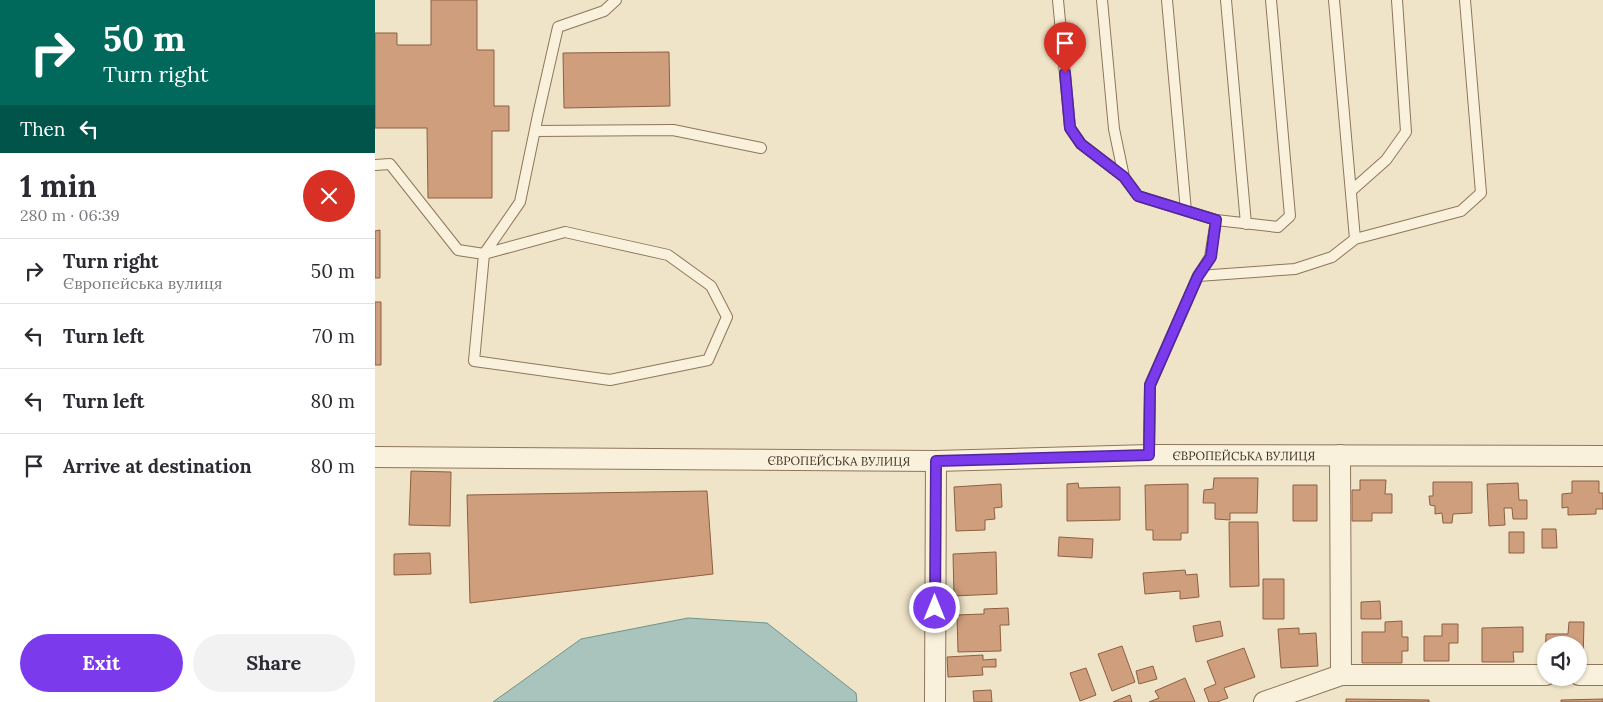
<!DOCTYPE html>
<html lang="en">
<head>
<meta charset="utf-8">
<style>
	:root { --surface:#fff; --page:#f2f2f3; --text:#2b2b33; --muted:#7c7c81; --line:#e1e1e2; --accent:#7c3aed }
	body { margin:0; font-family:Lora,serif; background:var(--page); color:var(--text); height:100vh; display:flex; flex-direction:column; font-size:19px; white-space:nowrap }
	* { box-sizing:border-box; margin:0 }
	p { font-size:16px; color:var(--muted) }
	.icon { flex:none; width:28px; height:28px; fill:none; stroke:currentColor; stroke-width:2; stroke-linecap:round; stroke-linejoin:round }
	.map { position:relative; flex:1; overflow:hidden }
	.side { display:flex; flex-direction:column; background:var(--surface); width:375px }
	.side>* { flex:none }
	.guide { background:#00695c; color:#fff; overflow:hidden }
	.controls { position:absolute; left:1162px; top:636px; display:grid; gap:10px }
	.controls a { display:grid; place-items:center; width:50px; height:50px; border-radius:50%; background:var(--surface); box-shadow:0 1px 4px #0004; font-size:25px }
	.pin { position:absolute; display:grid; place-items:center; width:42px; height:42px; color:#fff; margin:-51px -21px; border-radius:50% 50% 50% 0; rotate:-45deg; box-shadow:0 0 5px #0007 }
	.pin .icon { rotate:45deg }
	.me { position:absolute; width:55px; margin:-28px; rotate:0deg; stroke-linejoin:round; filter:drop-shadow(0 0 4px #0008) }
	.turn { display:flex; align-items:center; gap:18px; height:105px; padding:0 20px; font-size:22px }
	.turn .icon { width:65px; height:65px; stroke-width:2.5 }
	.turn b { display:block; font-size:35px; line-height:42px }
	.then { display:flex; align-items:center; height:48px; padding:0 20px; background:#0003; gap:10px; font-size:19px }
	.round { display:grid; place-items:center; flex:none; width:52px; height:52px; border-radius:26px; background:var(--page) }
	.overview { display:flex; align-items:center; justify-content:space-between; height:85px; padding:0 20px }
	h1 { font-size:30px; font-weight:700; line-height:38px }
	.primary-button { display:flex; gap:10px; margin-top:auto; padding:10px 20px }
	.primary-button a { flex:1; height:58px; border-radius:30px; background:var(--accent); color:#fff; font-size:20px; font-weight:700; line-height:58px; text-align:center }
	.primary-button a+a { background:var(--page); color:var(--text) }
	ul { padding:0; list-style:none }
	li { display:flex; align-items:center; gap:15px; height:65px; padding:0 20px; border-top:1px solid var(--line) }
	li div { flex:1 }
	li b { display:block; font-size:19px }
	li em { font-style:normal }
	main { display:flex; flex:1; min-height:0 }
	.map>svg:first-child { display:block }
	.water { fill:#a9c4bc; stroke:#6f938a }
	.building { fill:#cf9f7d; stroke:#8d5f41 }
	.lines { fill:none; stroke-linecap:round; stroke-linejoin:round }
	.lane-casing { stroke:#8d765c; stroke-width:12 }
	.street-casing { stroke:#8d765c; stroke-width:22 }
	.lane { stroke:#faf1dc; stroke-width:10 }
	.street { stroke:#faf1dc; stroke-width:20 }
	.route-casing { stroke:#51269a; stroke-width:12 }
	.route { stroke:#7c3aed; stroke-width:9 }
	.labels { text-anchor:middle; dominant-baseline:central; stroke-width:4; stroke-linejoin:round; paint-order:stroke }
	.street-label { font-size:12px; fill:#3d2e20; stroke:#f7eed8 }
</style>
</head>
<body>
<main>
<section class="side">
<div class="guide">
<div class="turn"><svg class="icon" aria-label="right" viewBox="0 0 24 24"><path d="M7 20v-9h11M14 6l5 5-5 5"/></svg><div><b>50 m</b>Turn right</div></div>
<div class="then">Then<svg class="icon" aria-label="left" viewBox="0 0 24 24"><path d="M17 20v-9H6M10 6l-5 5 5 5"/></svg></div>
</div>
<div class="overview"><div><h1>1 min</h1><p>280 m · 06:39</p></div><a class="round" style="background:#d93025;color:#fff"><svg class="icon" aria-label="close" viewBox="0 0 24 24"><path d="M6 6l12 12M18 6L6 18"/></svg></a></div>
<ul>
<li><svg class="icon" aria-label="right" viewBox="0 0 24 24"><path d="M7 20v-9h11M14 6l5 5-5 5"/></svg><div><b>Turn right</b><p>Європейська вулиця</p></div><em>50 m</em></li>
<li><svg class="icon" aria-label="left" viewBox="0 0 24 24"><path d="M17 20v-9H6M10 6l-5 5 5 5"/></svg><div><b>Turn left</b></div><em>70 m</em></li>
<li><svg class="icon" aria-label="left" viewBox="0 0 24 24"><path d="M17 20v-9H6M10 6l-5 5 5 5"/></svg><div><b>Turn left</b></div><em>80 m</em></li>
<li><svg class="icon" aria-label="arrive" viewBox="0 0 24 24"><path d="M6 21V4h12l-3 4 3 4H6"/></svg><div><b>Arrive at destination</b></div><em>80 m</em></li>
</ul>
<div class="primary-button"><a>Exit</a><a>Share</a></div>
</section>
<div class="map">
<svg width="1228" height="702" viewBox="0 0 1228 702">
	<rect width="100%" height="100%" fill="#f0e4c8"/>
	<!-- water -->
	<path class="water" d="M313,618L392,623L481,693L482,702H118L206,639Z"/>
	<!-- building -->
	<path class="building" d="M56,0H102V50H119V106H134V131H117V198H53L52,128H0V33H22V45H56Z
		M294,52L295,106L189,108L188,53Z
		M5,230V278H0V231Z
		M0,302H6V365H0Z
		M36,471L76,472L75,526L34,525Z
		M839,478H883L882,513H855V520L840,519V503H828L829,490L838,489Z
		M985,480H1011L1010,494H1017V513H997V521H977V490H985Z
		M1197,481H1224V493H1228V509H1221V514L1193,515V507L1187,508V494L1197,493Z
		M1058,482H1097V513L1078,514L1077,523H1068L1067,513L1060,514V506L1055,505L1054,496H1058Z
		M703,483L704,488L745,487V520L692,521V484Z
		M1143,483L1144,500H1152V519H1138L1137,508H1129L1130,525L1114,526L1112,484Z
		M626,484L627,507L619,508L620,519L610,520V530L581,531L579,487Z
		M813,484V533H806V540H778V530H771L770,485Z
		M918,485H942V521H918Z
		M332,491L338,574L95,603L92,495Z
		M854,522H883L884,586L855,587Z
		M1167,529H1181L1182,548H1167Z
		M1134,532H1149V553H1134Z
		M684,537L718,539L717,558L683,556Z
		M621,552L622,594L579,596L578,554Z
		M55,553L56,574L19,575V554Z
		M810,570L811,575L822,574L824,597L805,599V591L770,594L768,573Z
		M888,579H909V619H888Z
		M1005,601L1006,619H986V602Z
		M633,608L634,625H625L626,651L583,652L582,615L609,614V609Z
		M845,621L848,636L821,642L818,626Z
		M1027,621V637H1033V651H1027V663H987V632H1010V622Z
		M1194,622H1209L1208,661H1204V645H1171L1170,660L1171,634H1193Z
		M1067,624H1083V643H1074V661H1049V636H1067Z
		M1148,627V652H1138L1139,662H1107V628Z
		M924,628V634L941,633L943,666L906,668L903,629Z
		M747,646L760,682L737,691L723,654Z
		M869,648L880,677L849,688L853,698L842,702H834L829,689L841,684L832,661Z
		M608,655V660L621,659V667H607L608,675L573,677L572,657Z
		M778,666L782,679L764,684L761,671Z
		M711,668L721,695L705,701L695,673Z
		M810,678L820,702H774L784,698L780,691Z
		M616,690L617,702H599L598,691Z
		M755,695L757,702H738Z
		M971,699L1054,700V702H971Z
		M1228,699V702H1186V700Z"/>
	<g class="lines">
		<defs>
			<path id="lane" d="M683,0L695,128L706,144L749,177
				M727,0L739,129L749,177L763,196L841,220
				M792,0L811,211
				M851,0L871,224
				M959,0L980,239
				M160,131L298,130L386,148
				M0,165L15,164L83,250L109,254L190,232L293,255L336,286L352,317L333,360L235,380L99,361L109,254L145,202L163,115L183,27L229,11L241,0
				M976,191L1011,160L1031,132L1022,0
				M823,276L920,269L957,257L980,239L1086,211L1106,193L1090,0
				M774,455L775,385L823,276L835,257L841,220L903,227L915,216L896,0"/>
			<g id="street">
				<path id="s1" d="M0,457L561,461L774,455L1228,456"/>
				<path d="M966,675H1171"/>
				<path d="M1204,675H1228"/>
				<path d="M560,702L561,461"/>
				<path d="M889,702L966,675L965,455"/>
			</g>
		</defs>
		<!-- lane casing -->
		<use href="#lane" class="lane-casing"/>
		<!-- street casing -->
		<use href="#street" class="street-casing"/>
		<!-- lane -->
		<use href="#lane" class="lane"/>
		<!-- street -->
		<use href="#street" class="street"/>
	</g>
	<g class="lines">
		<defs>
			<path id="route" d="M560,608L561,461L774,455L775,385L823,276L836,257L841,220L763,196L749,177L706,144L695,128L690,73"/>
		</defs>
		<!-- route casing -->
		<use href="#route" class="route-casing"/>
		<!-- route -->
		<use href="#route" class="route"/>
	</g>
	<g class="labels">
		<!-- street labels -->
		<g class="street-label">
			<text stroke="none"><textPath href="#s1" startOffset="869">ЄВРОПЕЙСЬКА ВУЛИЦЯ</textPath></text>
			<text stroke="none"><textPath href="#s1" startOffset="464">ЄВРОПЕЙСЬКА ВУЛИЦЯ</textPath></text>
		</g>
	</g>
</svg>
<div class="controls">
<a><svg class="icon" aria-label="sound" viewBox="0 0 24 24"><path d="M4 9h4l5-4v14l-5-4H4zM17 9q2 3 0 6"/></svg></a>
</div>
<div class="pin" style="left:690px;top:73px;background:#d93025"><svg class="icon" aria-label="arrive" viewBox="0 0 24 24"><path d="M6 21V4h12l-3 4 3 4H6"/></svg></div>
<svg class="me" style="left:560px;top:608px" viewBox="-20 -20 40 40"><circle r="17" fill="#7c3aed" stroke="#fff" stroke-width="3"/><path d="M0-11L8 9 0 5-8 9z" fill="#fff"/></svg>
</div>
</main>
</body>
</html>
